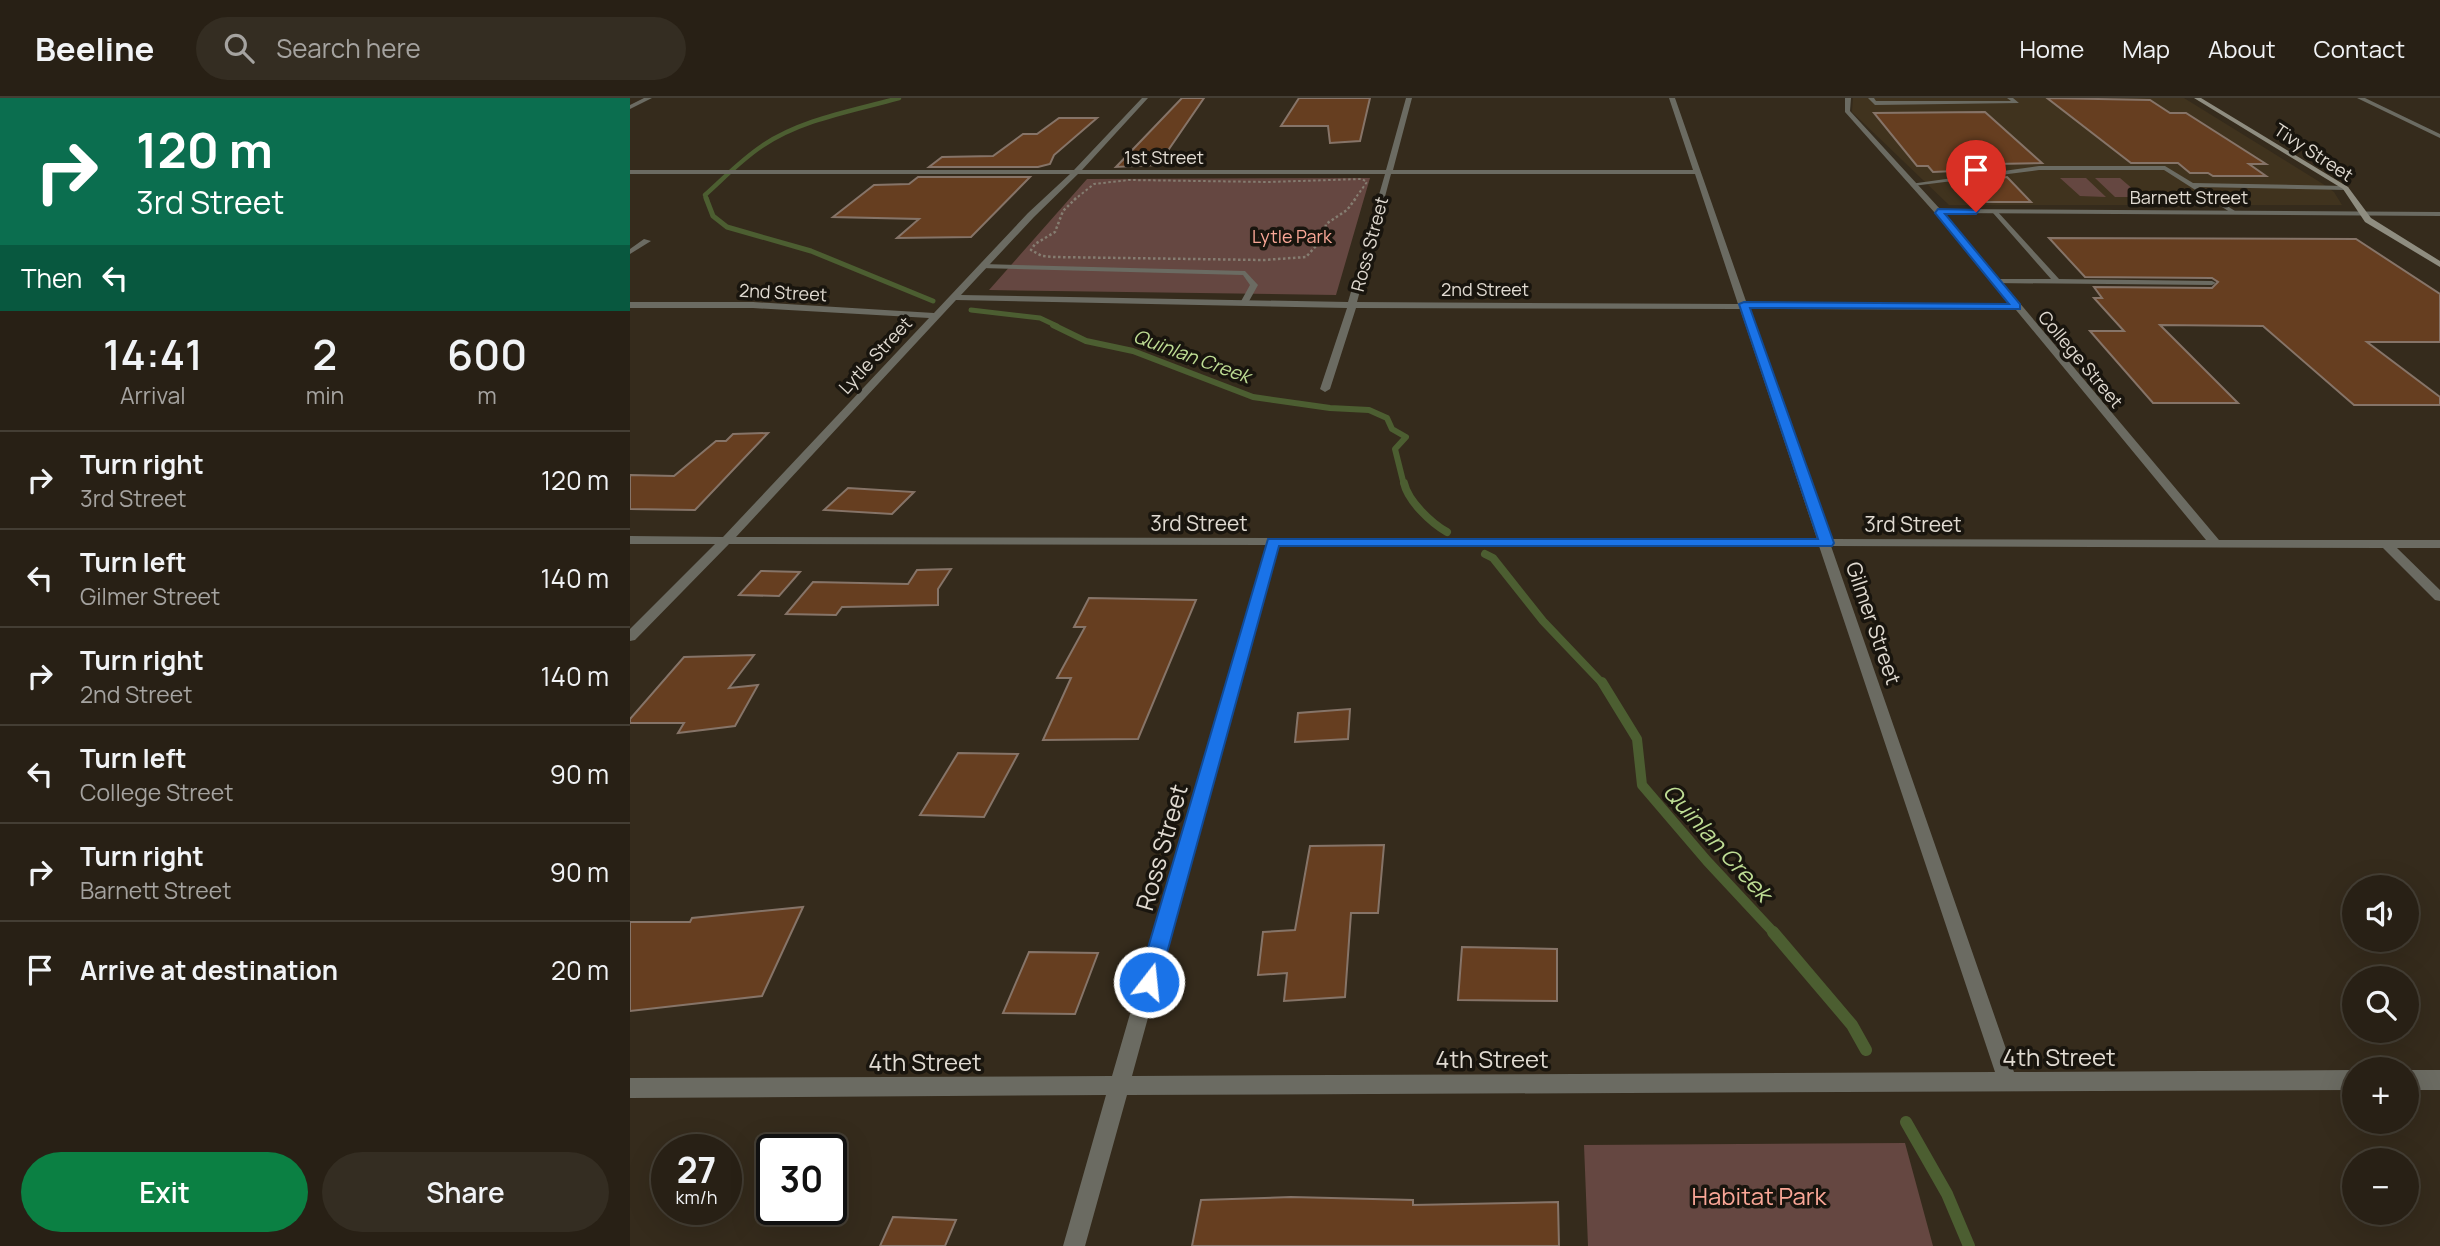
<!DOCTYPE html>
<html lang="en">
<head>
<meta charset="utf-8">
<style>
	:root { --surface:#282015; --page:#342d22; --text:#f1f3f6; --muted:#a5a3a0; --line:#443e34; --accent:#0b8043 }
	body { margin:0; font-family:Manrope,sans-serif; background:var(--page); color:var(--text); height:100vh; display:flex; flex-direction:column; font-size:26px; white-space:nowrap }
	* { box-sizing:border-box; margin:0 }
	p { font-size:23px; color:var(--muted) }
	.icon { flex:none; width:38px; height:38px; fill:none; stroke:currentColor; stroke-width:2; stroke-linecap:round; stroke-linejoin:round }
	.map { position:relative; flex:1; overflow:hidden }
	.sheet { display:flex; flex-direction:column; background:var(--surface); width:630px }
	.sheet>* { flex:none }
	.top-card { background:#0b6e4f; color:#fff; overflow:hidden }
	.fabs { position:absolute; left:1712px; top:777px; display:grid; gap:14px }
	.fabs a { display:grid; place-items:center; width:77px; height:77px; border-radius:50%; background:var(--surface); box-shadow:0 7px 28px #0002,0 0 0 2px var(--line); font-size:35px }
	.speed { position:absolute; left:21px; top:1036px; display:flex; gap:14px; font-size:35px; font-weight:700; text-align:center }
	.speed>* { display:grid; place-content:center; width:91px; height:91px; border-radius:50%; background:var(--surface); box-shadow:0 7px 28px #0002,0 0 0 2px var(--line); line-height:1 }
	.speed small { font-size:18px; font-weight:400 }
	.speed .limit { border:4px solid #111; border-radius:10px; background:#fff; color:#111 }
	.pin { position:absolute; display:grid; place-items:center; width:60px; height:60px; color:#fff; margin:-72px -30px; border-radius:50% 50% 50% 0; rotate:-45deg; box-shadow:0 0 7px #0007 }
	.pin .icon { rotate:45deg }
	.me { position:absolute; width:77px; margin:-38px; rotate:16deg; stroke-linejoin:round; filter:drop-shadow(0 0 5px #0008) }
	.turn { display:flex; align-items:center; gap:24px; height:147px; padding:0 21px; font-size:32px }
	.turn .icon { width:91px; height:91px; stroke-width:2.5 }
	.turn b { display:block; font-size:49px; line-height:60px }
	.then { display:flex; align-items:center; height:66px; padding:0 21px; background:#0003; gap:14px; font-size:26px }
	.eta { display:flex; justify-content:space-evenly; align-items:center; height:119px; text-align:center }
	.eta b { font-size:42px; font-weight:600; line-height:49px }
	.action { display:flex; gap:14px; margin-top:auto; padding:14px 21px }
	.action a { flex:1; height:80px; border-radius:42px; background:var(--accent); color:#fff; font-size:28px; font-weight:600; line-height:80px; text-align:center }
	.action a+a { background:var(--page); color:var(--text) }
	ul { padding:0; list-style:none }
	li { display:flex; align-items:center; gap:21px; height:98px; padding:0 21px; border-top:2px solid var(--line) }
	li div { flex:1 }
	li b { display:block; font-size:26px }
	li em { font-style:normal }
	header { display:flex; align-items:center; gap:42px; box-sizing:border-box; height:98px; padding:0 35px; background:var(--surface); border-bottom:2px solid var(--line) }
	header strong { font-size:33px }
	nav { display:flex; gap:38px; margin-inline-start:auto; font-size:24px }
	.search { width:490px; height:63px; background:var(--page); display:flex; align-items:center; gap:18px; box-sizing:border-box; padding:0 24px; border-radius:38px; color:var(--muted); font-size:26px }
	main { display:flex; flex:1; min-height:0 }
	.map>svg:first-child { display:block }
	.built { fill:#40331e }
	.green { fill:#654741 }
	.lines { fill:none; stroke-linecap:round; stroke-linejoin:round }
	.stream-far5 { stroke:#4c5e31; stroke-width:4.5 }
	.stream-far4 { stroke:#4c5e31; stroke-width:5 }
	.stream-far3 { stroke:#4c5e31; stroke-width:6 }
	.stream-far2 { stroke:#4c5e31; stroke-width:8 }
	.stream-far1 { stroke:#4c5e31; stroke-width:10 }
	.stream { stroke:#4c5e31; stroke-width:12 }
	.building { fill:#663e20; stroke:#867468; stroke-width:2 }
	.path-far1 { stroke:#857d71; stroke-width:2; stroke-dasharray:2.5 2.5; stroke-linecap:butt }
	.path { stroke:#857d71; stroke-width:2.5; stroke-dasharray:2.5 2.5; stroke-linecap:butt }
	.lane { fill:#6b6b62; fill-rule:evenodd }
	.street { fill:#6b6b62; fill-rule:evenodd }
	.secondary { fill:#8f8d80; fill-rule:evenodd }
	.route { fill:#1a73e8; stroke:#114b97; stroke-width:2 }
	.labels { text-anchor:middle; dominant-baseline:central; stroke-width:7; stroke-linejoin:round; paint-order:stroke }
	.far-street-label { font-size:18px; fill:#e1dbd2; stroke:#19150e }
	.far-park-label { font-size:18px; fill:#faa797; stroke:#19150e }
	.far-water-label { font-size:19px; font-style:italic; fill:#bedd94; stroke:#19150e }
	.street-label { font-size:21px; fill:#e1dbd2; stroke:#19150e }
	.water-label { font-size:23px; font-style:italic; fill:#bedd94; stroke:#19150e }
	.near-street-label { font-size:24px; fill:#e1dbd2; stroke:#19150e }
	.near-park-label { font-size:24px; fill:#faa797; stroke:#19150e }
</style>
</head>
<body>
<header>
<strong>Beeline</strong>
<div class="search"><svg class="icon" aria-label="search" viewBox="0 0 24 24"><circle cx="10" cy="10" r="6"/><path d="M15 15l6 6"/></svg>Search here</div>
<nav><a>Home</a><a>Map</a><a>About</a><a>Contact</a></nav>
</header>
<main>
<section class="sheet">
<div class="top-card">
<div class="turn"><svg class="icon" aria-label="right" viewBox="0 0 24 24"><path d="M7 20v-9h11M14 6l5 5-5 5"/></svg><div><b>120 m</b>3rd Street</div></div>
<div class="then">Then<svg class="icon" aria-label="left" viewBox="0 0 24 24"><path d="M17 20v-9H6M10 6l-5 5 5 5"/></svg></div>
</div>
<div class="eta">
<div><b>14:41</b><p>Arrival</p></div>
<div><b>2</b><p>min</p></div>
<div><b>600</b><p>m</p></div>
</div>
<ul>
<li><svg class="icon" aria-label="right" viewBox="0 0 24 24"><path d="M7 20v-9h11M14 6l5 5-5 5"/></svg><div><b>Turn right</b><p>3rd Street</p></div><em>120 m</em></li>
<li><svg class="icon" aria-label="left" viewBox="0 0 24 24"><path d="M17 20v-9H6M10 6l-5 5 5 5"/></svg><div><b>Turn left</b><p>Gilmer Street</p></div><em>140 m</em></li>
<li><svg class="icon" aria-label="right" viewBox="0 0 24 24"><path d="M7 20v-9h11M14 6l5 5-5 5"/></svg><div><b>Turn right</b><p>2nd Street</p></div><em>140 m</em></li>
<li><svg class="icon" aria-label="left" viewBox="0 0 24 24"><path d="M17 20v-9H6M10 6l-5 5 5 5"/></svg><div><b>Turn left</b><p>College Street</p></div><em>90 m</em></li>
<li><svg class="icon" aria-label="right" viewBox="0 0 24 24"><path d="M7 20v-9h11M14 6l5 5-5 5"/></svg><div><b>Turn right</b><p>Barnett Street</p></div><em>90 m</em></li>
<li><svg class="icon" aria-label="arrive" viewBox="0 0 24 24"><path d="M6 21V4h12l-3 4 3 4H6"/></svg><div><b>Arrive at destination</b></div><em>20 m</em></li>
</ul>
<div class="action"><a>Exit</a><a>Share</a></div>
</section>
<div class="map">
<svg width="1810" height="1148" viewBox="0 0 1810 1148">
	<rect width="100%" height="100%" fill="#352b1c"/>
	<!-- built -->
	<path class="built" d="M1223,0H1554L1693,86L1704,94L1712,107H1319L1222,14Z"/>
	<!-- green -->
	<path class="green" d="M740,80L706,197L359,192L457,81Z
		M1430,80H1456L1476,99L1450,98Z
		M1465,80H1490L1512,99H1485Z
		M1275,1045L1303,1148H958L954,1047Z"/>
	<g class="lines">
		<!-- stream-far5 -->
		<path class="stream-far5" d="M77,102L75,97C94,80 111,62 132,48C172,21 223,13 269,0"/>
		<!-- stream-far4 -->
		<path class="stream-far4" d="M76,100L83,118L97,129L181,153L303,203
			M341,212L410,220L427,228"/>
		<!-- stream-far3 -->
		<path class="stream-far3" d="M423,227L456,243L503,253L623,299L700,310L739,312L757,320L762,331L776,339L765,351L774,387"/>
		<!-- stream-far2 -->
		<path class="stream-far2" d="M774,385C778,403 801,425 817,434
			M855,456L863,460L913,523L973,586"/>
		<!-- stream-far1 -->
		<path class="stream-far1" d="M972,584L1007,641L1012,687L1077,763L1145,836"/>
		<!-- stream -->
		<path class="stream" d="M1143,834L1222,927L1236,952
			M1276,1024L1317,1096L1339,1148"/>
	</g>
	<!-- building -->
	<path class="building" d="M552,0H574L528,67L486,69Z
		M669,0H740L730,43L700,45L698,28H651Z
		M1417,0L1520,2L1540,15H1556L1636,66H1619L1636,78H1583L1578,75H1560L1548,65H1501Z
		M1355,14L1412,65L1365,66L1369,71L1327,77L1324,73L1303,74L1298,68H1287L1244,15Z
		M429,20H467L424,57L420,66L408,69H299L312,59L363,58L393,36H407Z
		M288,79H400L341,139L267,140L289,121L203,119L244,87L279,86Z
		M1377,79L1401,104H1357L1353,99H1346L1333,84Z
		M1419,140L1726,141L1810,196V244H1737L1810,299V307H1724L1633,228L1530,227L1608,305H1523L1460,233H1494L1464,200H1472L1464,189L1582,190L1588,184L1582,180L1455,179Z
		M138,335L65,412L0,411V377L44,378L86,343H96L103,336Z
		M218,390L284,394L262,416L194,412Z
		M321,471L308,491V507L212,509L206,517L156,516L183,484L278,486L287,472Z
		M131,473L170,474L149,498L109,497Z
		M459,500L566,502L508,641L413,642L441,580H427L455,529H444Z
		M124,557L99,590L128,587L105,628L48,635L54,625H0V621L54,559Z
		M720,611L718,641L665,644L668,615Z
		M328,655L388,656L354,719L290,717Z
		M754,747L748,815H721L715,899L654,903L657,875L628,877L633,834L665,832L680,748Z
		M173,809L132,898L0,913V824H60L62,820Z
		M832,849L927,851V903L828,902Z
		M399,854L468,855L445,916L373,915Z
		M661,1099L783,1102V1107L928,1104L929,1148H562L571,1102Z
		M263,1119L326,1122L315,1148H250Z"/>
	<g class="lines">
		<!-- path-far1 -->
		<path class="path-far1" d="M444,102L464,86L499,82L638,84L732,81L737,84L724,102"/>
		<!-- path -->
		<path class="path" d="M446,100L433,113L425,134L405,146L401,152L412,158L424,159L634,162L676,159L694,139L696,126L717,112L726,100"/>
		<!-- lane -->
		<path class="lane" d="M1238,0H1244L1246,3H1381L1377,0H1383L1389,5L1245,7Z
			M1409,68H1535L1563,85L1716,88L1719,90L1716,92L1568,89L1605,113V115L1603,116L1534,72H1409L1283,88L1280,86Z
			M1363,113H1367L1429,181L1582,183L1586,185L1582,187L1362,185L1361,183L1365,181H1421L1363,115Z
			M353,166L615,173L628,187L618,205L614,207L610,205L620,187L613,177L350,170V166Z"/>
		<!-- street -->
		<path class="street" d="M14,0H22L0,11V7Z
			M512,0H518L452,72H756L776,0H782L763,72H1063L1039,0H1045L1117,206H1381L1305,115L1215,14V0H1221L1220,13L1310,111L1810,114V118L1314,115L1589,442H1810V450H1767L1810,492V503L1805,502L1753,450L1201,448L1384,974L1724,972V992L497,997L455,1148H433L476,997L0,1000V980L482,978L636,447L99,446L5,542L0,543V531L85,446H0V438L93,439L299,220L123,210H0V204H123L304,215L398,115L440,76H0V72H444ZM448,76H755L718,204L331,197L404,119ZM761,76H1065L1108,206L727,204ZM326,202L717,210L690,291L695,294L700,291L726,210L1110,211L1187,441L106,439ZM1118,211L1386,212L1576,442L1199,441ZM648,447L1189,448L1365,974L502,978Z
			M1727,0H1735L1810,36V40Z
			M14,141L21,143L0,156V151Z
			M1776,972H1810V992H1776Z"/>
		<!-- secondary -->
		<path class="secondary" d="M1564,0H1571L1718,89L1741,120L1810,163V169L1735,124L1713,91Z"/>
	</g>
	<!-- route -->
	<path class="route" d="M1308,111L1349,112L1346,116H1315L1390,206V211L1120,210L1204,445L1202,448H649L529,884L526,891L519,894L511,891L508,884L638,441H1188L1109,206L1114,204L1379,206L1305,115Z"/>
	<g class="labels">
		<!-- far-street labels -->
		<g class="far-street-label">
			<text transform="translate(1684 54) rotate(33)">Tivy Street</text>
			<text x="534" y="59">1st Street</text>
			<text x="1559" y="99">Barnett Street</text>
			<text transform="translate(739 146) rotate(-75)">Ross Street</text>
			<text x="855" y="191">2nd Street</text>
			<text transform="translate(153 194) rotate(3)">2nd Street</text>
			<text transform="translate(245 257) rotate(-47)">Lytle Street</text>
			<text transform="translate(1451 261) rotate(50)">College Street</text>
		</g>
		<!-- far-park labels -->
		<g class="far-park-label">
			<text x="662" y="138">Lytle Park</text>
		</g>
		<!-- far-water labels -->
		<g class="far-water-label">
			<text transform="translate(562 258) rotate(20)">Quinlan Creek</text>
		</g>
		<!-- street labels -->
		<g class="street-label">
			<text x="569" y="425">3rd Street</text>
			<text x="1283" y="426">3rd Street</text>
			<text transform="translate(1244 525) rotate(71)">Gilmer Street</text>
		</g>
		<!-- water labels -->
		<g class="water-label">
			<text transform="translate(1088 744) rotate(48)">Quinlan Creek</text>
		</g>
		<!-- near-street labels -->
		<g class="near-street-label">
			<text transform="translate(531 749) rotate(-74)">Ross Street</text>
			<text x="1429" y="958">4th Street</text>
			<text x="862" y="960">4th Street</text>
			<text x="295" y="963">4th Street</text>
		</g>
		<!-- near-park labels -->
		<g class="near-park-label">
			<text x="1129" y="1097">Habitat Park</text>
		</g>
	</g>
</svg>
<div class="fabs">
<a><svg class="icon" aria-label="sound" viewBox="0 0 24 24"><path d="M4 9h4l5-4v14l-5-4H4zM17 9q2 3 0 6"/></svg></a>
<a><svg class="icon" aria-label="search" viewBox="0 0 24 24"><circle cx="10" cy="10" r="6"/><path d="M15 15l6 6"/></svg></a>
<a>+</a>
<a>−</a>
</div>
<div class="speed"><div>27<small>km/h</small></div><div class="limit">30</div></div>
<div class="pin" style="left:1346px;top:114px;background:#d93025"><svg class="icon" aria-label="arrive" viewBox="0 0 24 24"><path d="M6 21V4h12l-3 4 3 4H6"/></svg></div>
<svg class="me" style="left:519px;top:884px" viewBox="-20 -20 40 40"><circle r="17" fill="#1a73e8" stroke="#fff" stroke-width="3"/><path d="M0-11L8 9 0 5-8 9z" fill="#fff"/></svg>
</div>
</main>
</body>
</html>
